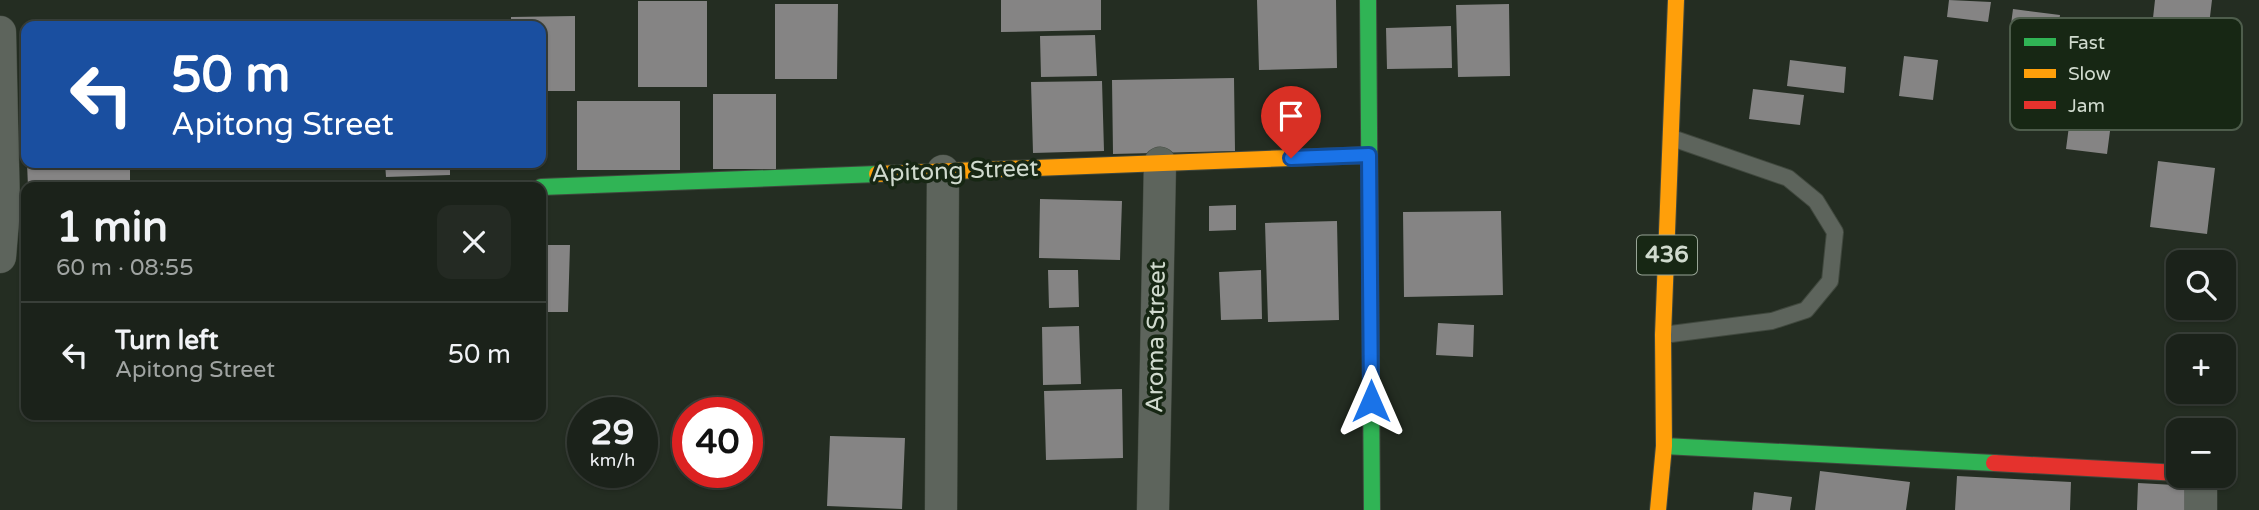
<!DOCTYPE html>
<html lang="en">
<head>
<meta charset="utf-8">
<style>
	:root { --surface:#1b221a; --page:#242a23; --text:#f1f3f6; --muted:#a0a4a2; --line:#393f39 }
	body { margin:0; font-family:"Varela Round",sans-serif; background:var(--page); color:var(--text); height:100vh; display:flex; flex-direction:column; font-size:26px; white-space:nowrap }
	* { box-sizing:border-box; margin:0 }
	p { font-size:23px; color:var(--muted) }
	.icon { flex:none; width:38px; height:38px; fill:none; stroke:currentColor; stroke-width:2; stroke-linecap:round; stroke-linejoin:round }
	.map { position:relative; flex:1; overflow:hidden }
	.details { position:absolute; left:21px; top:182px; width:525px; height:238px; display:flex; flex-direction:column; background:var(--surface); border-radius:14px; box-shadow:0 2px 5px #0004,0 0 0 2px var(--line) }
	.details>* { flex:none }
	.hud { position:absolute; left:21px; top:21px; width:525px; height:147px; border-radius:14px; box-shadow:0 2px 5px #0004,0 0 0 2px var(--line); background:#1a4fa0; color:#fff; overflow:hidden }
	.buttons { position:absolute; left:2166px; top:250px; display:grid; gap:14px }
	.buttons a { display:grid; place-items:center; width:70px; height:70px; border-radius:14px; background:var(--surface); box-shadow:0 2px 5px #0004,0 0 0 2px var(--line); font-size:35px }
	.speed { position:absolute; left:567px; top:397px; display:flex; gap:14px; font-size:35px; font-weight:700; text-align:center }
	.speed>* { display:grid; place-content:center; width:91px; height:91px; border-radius:50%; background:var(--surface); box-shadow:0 2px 5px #0004,0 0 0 2px var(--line); line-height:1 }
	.speed small { font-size:18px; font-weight:400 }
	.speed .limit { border:10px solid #d22; background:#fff; color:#111 }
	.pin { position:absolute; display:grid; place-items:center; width:60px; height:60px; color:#fff; margin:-72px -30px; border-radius:50% 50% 50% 0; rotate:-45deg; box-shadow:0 0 7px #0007 }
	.pin .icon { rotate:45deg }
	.me { position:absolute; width:77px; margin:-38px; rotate:0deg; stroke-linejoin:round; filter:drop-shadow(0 0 5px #0008) }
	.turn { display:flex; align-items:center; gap:24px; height:147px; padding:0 35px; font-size:32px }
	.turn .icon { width:91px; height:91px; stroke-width:2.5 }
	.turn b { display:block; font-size:49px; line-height:60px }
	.round { display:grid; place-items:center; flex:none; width:74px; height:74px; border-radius:14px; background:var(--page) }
	.head { display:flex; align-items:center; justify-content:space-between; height:119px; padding:0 35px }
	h1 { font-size:42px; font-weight:700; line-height:52px }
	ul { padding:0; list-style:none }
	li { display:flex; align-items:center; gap:21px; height:105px; padding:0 35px; border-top:2px solid var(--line) }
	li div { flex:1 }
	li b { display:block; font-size:26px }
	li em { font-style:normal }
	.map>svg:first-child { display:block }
	.building { fill:#858484 }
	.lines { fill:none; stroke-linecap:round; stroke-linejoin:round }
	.lane-casing { stroke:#40483e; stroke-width:18 }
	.street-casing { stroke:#40483e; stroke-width:33 }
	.fast-casing { stroke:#40483e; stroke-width:18 }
	.slow-casing { stroke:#40483e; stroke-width:18 }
	.jam-casing { stroke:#40483e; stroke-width:18 }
	.lane { stroke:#5d645c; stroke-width:16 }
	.street { stroke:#5d645c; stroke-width:32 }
	.fast { stroke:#30b455; stroke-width:16 }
	.slow { stroke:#ff9f0a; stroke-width:16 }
	.jam { stroke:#e5322d; stroke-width:16 }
	.route-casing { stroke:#114b97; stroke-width:18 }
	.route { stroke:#1a73e8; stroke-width:12 }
	.labels { text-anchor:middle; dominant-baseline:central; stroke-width:7; stroke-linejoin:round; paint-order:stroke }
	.shield { fill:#172714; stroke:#98a496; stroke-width:2 }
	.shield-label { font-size:23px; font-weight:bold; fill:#d0dace }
	.street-label { font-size:24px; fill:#d0dace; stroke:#172714 }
	.key { fill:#172714; stroke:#4e5d4c; stroke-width:2 }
	.key-label { font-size:19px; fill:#d0dace }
</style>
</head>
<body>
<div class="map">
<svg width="2259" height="510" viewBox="0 0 2259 510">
	<rect width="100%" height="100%" fill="#242d22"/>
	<!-- building -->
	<path class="building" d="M1001,0H1101V30L1001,32Z
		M1257,0H1336L1337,68L1259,70Z
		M1949,0L1991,2L1988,22L1947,17Z
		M2155,0H2212L2209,25L2153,18Z
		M638,1H707V87H638Z
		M775,4H838L837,79H775Z
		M1509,4L1510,76L1458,77L1456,5Z
		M2013,9L2060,15L2057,38L2010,32Z
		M575,16V91H541V26H511V17Z
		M425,20H506V26H425Z
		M1451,26L1452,68L1387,69L1386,28Z
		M1095,35L1097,76L1041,77L1040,36Z
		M1904,56L1938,60L1933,100L1899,96Z
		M1790,60L1846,67L1844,93L1787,86Z
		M1234,78L1235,151L1113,154L1112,80Z
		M1102,81L1104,151L1033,153L1031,82Z
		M1753,89L1804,95L1800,125L1749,119Z
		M713,94H776V169H713Z
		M577,101H680V170H577Z
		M2072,103L2113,108L2107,154L2066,149Z
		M2158,161L2215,168L2207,234L2150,227Z
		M27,163H130V183L28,187Z
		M385,163H450V175L386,177Z
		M1040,199L1122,201L1120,260L1039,258Z
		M1236,205V230L1209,231V206Z
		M1501,211L1503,295L1404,297L1403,212Z
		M1337,221L1339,320L1268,322L1265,223Z
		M541,245H570L568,312H541Z
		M1048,270H1078L1079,307L1049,308Z
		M1261,270L1262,319L1221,320L1219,272Z
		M1438,323L1474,325L1473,357L1436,355Z
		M1079,326L1081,384L1043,385L1042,327Z
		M1122,389L1123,458L1046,460L1044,391Z
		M830,436L905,438L902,509L827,506Z
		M1820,471L1910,482L1906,510H1815Z
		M1957,476L2071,482L2070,510H1955Z
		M2138,483L2193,486L2192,510H2137Z
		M1754,492L1792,497L1790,510H1752Z"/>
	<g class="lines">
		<defs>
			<path id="lane" d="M1663,335L1772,321L1806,310L1830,281L1835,232L1816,201L1788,178L1672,138"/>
			<path id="street" d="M0,32L4,209L0,257
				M941,510L943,171
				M1153,510L1160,163
				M2201,510V476"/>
			<path id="fast" d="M1368,0L1372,510
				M541,187L877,174
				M1664,446L1994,463"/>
			<path id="slow" d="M877,174L1369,155
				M1658,510L1664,446L1663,335L1676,0"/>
			<path id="jam" d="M1994,463L2179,473"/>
		</defs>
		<!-- lane casing -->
		<use href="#lane" class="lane-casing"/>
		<!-- street casing -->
		<use href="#street" class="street-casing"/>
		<!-- fast casing -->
		<use href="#fast" class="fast-casing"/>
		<!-- slow casing -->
		<use href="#slow" class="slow-casing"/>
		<!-- jam casing -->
		<use href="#jam" class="jam-casing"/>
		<!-- lane -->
		<use href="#lane" class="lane"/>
		<!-- street -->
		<use href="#street" class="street"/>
		<!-- fast -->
		<use href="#fast" class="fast"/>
		<!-- slow -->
		<use href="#slow" class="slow"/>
		<!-- jam -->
		<use href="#jam" class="jam"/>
	</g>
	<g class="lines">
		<defs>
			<path id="route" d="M1291,158L1369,155L1371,401"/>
		</defs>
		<!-- route casing -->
		<use href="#route" class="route-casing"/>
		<!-- route -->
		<use href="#route" class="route"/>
	</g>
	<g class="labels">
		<!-- shield labels -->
		<rect class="shield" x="1637" y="235.5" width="60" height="39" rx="5"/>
		<g class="shield-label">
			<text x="1667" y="255">436</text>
		</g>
		<!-- street labels -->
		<g class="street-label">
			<text transform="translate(955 171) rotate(-2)">Apitong Street</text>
			<text transform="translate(1156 337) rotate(-89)">Aroma Street</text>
		</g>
	</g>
	<!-- legend -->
	<rect x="2010" y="18" width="232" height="112" rx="10" class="key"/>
	<rect x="2024" y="38" width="32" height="8" fill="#30b455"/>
	<rect x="2024" y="69" width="32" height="9" fill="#ff9f0a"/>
	<rect x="2024" y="101" width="32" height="8" fill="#e5322d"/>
	<g class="key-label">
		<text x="2068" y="49">Fast</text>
		<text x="2068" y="80">Slow</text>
		<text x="2068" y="112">Jam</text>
	</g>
</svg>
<div class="buttons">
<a><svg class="icon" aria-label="search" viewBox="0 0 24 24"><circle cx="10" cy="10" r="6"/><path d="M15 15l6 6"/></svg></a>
<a>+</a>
<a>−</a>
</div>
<div class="speed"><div>29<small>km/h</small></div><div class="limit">40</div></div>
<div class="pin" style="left:1291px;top:158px;background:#d93025"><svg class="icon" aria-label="arrive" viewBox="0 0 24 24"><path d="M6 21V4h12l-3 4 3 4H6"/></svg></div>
<svg class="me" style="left:1371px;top:401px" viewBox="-20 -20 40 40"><path d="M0-17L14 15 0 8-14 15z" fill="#1a73e8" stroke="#fff" stroke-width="4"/></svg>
<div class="hud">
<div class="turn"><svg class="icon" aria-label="left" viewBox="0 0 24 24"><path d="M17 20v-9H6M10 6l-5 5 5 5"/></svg><div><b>50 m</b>Apitong Street</div></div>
</div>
<section class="details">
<div class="head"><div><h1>1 min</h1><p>60 m · 08:55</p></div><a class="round"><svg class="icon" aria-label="close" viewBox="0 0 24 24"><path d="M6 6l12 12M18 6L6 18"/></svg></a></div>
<ul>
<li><svg class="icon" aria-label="left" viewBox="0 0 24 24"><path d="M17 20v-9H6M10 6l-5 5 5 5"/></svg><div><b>Turn left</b><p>Apitong Street</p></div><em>50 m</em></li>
</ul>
</section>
</div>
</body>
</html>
